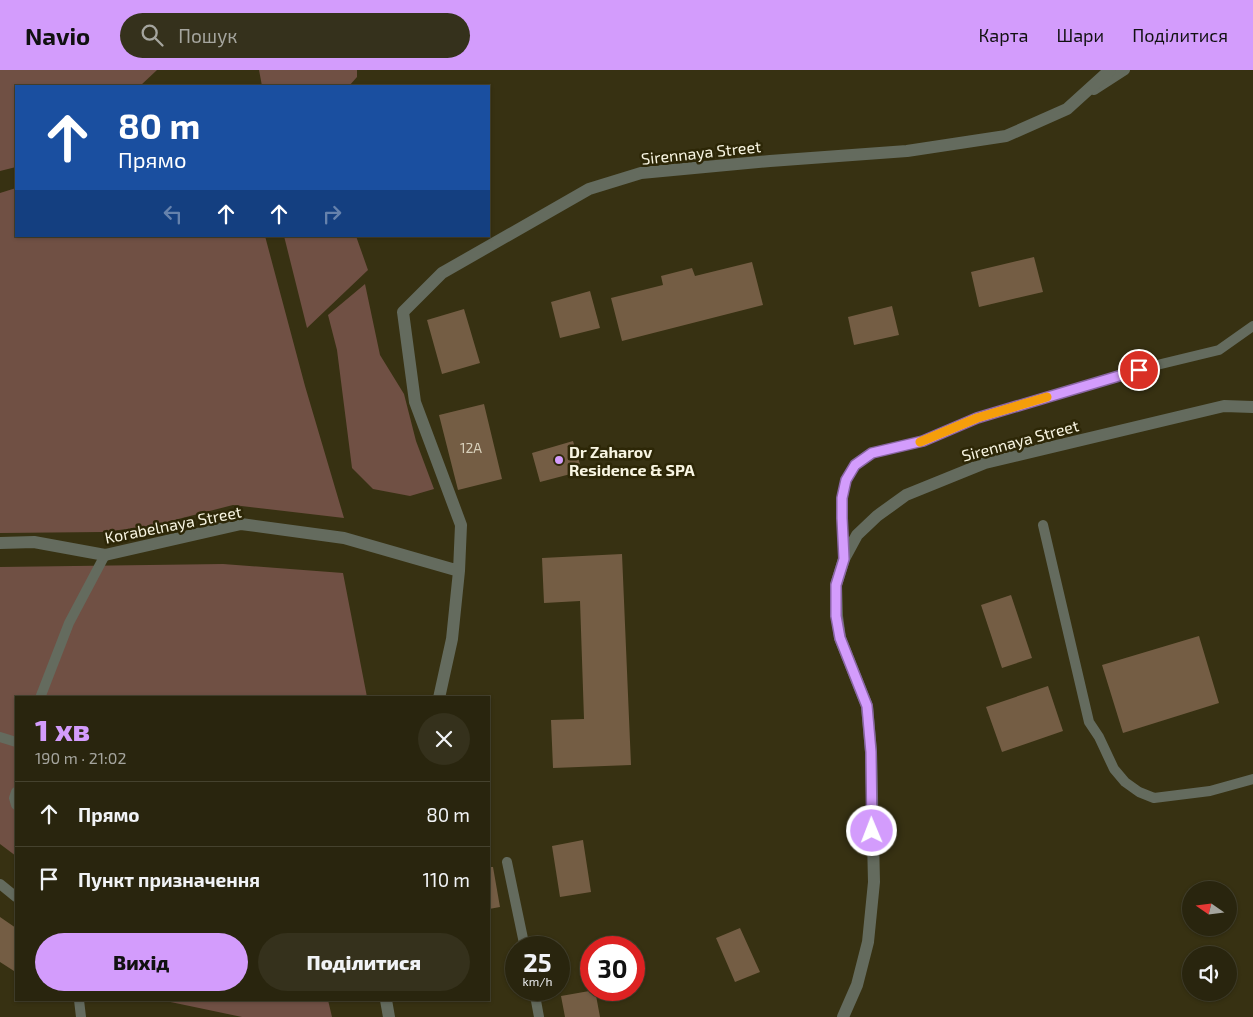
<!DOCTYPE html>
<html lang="uk">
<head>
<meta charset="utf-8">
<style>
	:root { --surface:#29250e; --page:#35311c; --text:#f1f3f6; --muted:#a5a59e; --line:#45422e; --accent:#d39cfc }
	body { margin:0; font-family:"Exo 2",sans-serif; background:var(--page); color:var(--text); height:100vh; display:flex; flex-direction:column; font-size:19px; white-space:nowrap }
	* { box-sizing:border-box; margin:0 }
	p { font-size:16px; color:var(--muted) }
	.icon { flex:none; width:28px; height:28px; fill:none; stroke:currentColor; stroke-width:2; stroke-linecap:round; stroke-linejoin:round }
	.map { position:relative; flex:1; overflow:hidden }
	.panel { position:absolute; left:15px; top:626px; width:475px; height:305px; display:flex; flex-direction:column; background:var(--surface); border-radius:0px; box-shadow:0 1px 4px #0004,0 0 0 1px var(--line) }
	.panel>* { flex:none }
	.guide { position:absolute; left:15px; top:15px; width:475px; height:152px; border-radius:0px; box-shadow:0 1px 4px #0004,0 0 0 1px var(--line); background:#1a4fa0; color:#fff; overflow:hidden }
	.needle { width:32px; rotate:284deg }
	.fabs { position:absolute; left:1182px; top:811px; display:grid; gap:10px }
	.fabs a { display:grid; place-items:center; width:55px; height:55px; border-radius:50%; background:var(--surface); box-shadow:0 1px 4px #0004,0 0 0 1px var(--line); font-size:25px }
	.speed { position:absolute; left:505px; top:866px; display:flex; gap:10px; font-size:25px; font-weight:700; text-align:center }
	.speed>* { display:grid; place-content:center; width:65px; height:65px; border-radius:50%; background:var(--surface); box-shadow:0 1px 4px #0004,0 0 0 1px var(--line); line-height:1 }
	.speed small { font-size:12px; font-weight:400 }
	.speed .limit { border:8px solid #d22; background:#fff; color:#111 }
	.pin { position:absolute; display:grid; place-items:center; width:42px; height:42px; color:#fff; margin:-21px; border:2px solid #fff; border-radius:50%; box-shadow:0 1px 5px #0007 }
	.me { position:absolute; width:55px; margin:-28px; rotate:359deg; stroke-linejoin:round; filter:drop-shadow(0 0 4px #0008) }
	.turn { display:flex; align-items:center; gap:18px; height:105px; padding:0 20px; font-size:22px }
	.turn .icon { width:65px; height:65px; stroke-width:2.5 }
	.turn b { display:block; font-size:35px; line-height:42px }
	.lanes { display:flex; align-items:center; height:48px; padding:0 20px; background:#0003; justify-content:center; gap:25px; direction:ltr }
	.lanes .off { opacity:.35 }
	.round { display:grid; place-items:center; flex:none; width:52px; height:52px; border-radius:26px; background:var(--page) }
	.summary { display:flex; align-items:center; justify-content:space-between; height:85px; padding:0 20px }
	h1 { font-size:30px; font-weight:800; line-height:38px; color:var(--accent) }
	.cta { display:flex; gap:10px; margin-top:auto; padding:10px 20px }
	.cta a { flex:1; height:58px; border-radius:30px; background:var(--accent); color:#111; font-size:20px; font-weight:800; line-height:58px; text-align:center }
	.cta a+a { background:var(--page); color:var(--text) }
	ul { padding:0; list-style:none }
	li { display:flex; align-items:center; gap:15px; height:65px; padding:0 20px; border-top:1px solid var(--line) }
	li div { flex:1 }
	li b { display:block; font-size:19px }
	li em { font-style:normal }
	header { display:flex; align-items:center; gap:30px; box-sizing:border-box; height:70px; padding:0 25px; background:var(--accent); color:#111 }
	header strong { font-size:24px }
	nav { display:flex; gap:28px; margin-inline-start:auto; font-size:18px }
	.search { width:350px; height:45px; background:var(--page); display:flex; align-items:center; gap:12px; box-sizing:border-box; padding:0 18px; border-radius:28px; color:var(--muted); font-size:19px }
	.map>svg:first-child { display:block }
	.green { fill:#705044 }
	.building { fill:#745d44 }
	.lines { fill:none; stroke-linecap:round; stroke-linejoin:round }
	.service { stroke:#646b5e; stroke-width:10 }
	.minor { stroke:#646b5e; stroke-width:12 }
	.route-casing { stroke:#8965a4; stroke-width:12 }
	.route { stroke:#d39cfc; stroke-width:9 }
	.slow { stroke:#f59e0b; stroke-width:9 }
	.poi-dot { fill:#d39cfc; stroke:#2d2707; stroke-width:2 }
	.labels { text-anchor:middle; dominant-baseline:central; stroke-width:5; stroke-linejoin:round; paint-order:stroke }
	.number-label { font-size:14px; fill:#d7cfba }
	.street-label { font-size:16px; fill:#f8f5e2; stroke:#2d2707 }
	.poi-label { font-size:16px; font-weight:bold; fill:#f8f5e2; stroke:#2d2707; text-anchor:start }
</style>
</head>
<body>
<header>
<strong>Navio</strong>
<div class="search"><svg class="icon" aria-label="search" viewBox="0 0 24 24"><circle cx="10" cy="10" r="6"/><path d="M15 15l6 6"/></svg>Пошук</div>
<nav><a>Карта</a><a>Шари</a><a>Поділитися</a></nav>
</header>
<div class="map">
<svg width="1253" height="947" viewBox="0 0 1253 947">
	<rect width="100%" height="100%" fill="#373112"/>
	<!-- green -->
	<path class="green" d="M0,0H157L140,16H16V97L0,101Z
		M259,0H357V7L349,16H262Z
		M16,118V166H265L305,316L344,448L233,435L151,456L103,462L0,463V123Z
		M284,166H356L368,200L307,258Z
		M365,214L380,285L404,324L416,371L434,419L410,426L373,419L352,398L337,280L328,245Z
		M223,494L343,503L367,627L16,628V786L0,774V497Z
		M161,930H328L332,947H242Z"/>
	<!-- building -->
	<path class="building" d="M1034,187L1043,222L979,237L971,202Z
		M752,192L763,235L622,271L611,228L663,215L661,206L692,198L695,206Z
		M590,221L600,258L560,268L551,232Z
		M892,236L899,265L854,275L848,247Z
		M464,239L480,293L442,304L427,250Z
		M484,334L502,409L458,420L439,345Z
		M573,371L582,401L540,412L532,383Z
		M622,484L631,695L553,698L551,650L584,649L580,531L544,533L542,488Z
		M1011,525L1032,588L1002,598L981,535Z
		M1199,566L1219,633L1123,663L1102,595Z
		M1048,616L1063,661L1002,682L986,637Z
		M583,770L591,822L560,827L552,776Z
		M489,797H493L500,837L489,839Z
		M0,847L16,858V899L14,901L0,892Z
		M740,858L760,902L735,912L716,868Z
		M595,920L600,947H565L561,926Z"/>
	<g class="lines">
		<!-- service -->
		<path class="service" d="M1094,20L1125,0
			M1043,455L1089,652L1099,667L1114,699L1125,712L1139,722L1154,728L1210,721L1253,709
			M844,489L842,449V428L846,410L855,395L872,383L923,371L977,348L1157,295L1219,280L1253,256
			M40,628L69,553L105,485
			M0,667L16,672
			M16,722L14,728L16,735
			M507,792L525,878
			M0,814L16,827
			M534,920L539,947
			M79,930L81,947"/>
		<!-- minor -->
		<path class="minor" d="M0,473L34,472L105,485L241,454L344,468L459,501
			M439,628L452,569L459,501L461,455L415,332L403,242L442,203L589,119L641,103L770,91L907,81L1006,66L1067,39L1110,0
			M386,930L389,947
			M843,947L857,915L868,872L874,812L871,682L867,636L840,568L837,546L836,515L844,489L857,465L877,446L906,425L985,393L1224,336L1253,337"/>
	</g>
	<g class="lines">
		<defs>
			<path id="route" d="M872,761L871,682L867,636L840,568L836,546V515L844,489L842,448V428L846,410L855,395L872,383L923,371L977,348L1139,300"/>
		</defs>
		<!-- route casing -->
		<use href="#route" class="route-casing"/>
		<!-- route -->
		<use href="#route" class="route"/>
		<!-- slow -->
		<path class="slow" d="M920,372L977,348L1047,327"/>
	</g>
	<!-- markers -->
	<circle class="poi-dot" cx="559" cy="390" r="5"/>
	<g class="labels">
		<!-- number labels -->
		<g class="number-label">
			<text x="471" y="377">12А</text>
		</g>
		<!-- street labels -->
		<g class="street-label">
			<text transform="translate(701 82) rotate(-6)">Sirennaya Street</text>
			<text transform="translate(1020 370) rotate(-15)">Sirennaya Street</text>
			<text transform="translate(173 454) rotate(-11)">Korabelnaya Street</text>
		</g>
		<!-- poi labels -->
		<g class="poi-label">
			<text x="569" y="381">Dr Zaharov<tspan x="569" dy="18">Residence &amp; SPA</tspan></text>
		</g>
	</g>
</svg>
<div class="fabs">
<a><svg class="needle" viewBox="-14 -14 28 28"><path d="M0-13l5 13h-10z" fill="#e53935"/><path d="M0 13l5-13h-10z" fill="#a5a59e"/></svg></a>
<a><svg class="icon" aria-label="sound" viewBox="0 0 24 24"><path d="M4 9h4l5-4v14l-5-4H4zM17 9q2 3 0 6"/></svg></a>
</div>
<div class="speed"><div>25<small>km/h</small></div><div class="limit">30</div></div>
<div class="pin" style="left:1139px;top:300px;background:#d93025"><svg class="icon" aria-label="arrive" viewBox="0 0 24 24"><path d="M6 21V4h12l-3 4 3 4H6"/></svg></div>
<svg class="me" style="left:872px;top:761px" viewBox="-20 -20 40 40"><circle r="17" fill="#d39cfc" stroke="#fff" stroke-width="3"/><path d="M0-11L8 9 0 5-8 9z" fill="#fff"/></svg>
<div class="guide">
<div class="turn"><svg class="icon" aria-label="ahead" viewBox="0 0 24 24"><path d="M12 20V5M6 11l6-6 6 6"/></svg><div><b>80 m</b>Прямо</div></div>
<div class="lanes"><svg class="icon off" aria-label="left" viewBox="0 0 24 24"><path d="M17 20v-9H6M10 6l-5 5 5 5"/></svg><svg class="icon" aria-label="ahead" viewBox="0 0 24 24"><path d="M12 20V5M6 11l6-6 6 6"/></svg><svg class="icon" aria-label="ahead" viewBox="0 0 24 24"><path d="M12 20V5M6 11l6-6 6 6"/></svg><svg class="icon off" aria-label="right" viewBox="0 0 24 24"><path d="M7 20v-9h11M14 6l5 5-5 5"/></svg></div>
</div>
<section class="panel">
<div class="summary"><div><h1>1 хв</h1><p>190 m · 21:02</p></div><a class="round"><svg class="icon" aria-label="close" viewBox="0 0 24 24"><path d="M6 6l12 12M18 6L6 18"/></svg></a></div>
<ul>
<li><svg class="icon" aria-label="ahead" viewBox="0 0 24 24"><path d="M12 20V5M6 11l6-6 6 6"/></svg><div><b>Прямо</b></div><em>80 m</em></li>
<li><svg class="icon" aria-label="arrive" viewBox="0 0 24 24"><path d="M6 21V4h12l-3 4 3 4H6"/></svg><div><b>Пункт призначення</b></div><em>110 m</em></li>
</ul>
<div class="cta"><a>Вихід</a><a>Поділитися</a></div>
</section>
</div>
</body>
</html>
